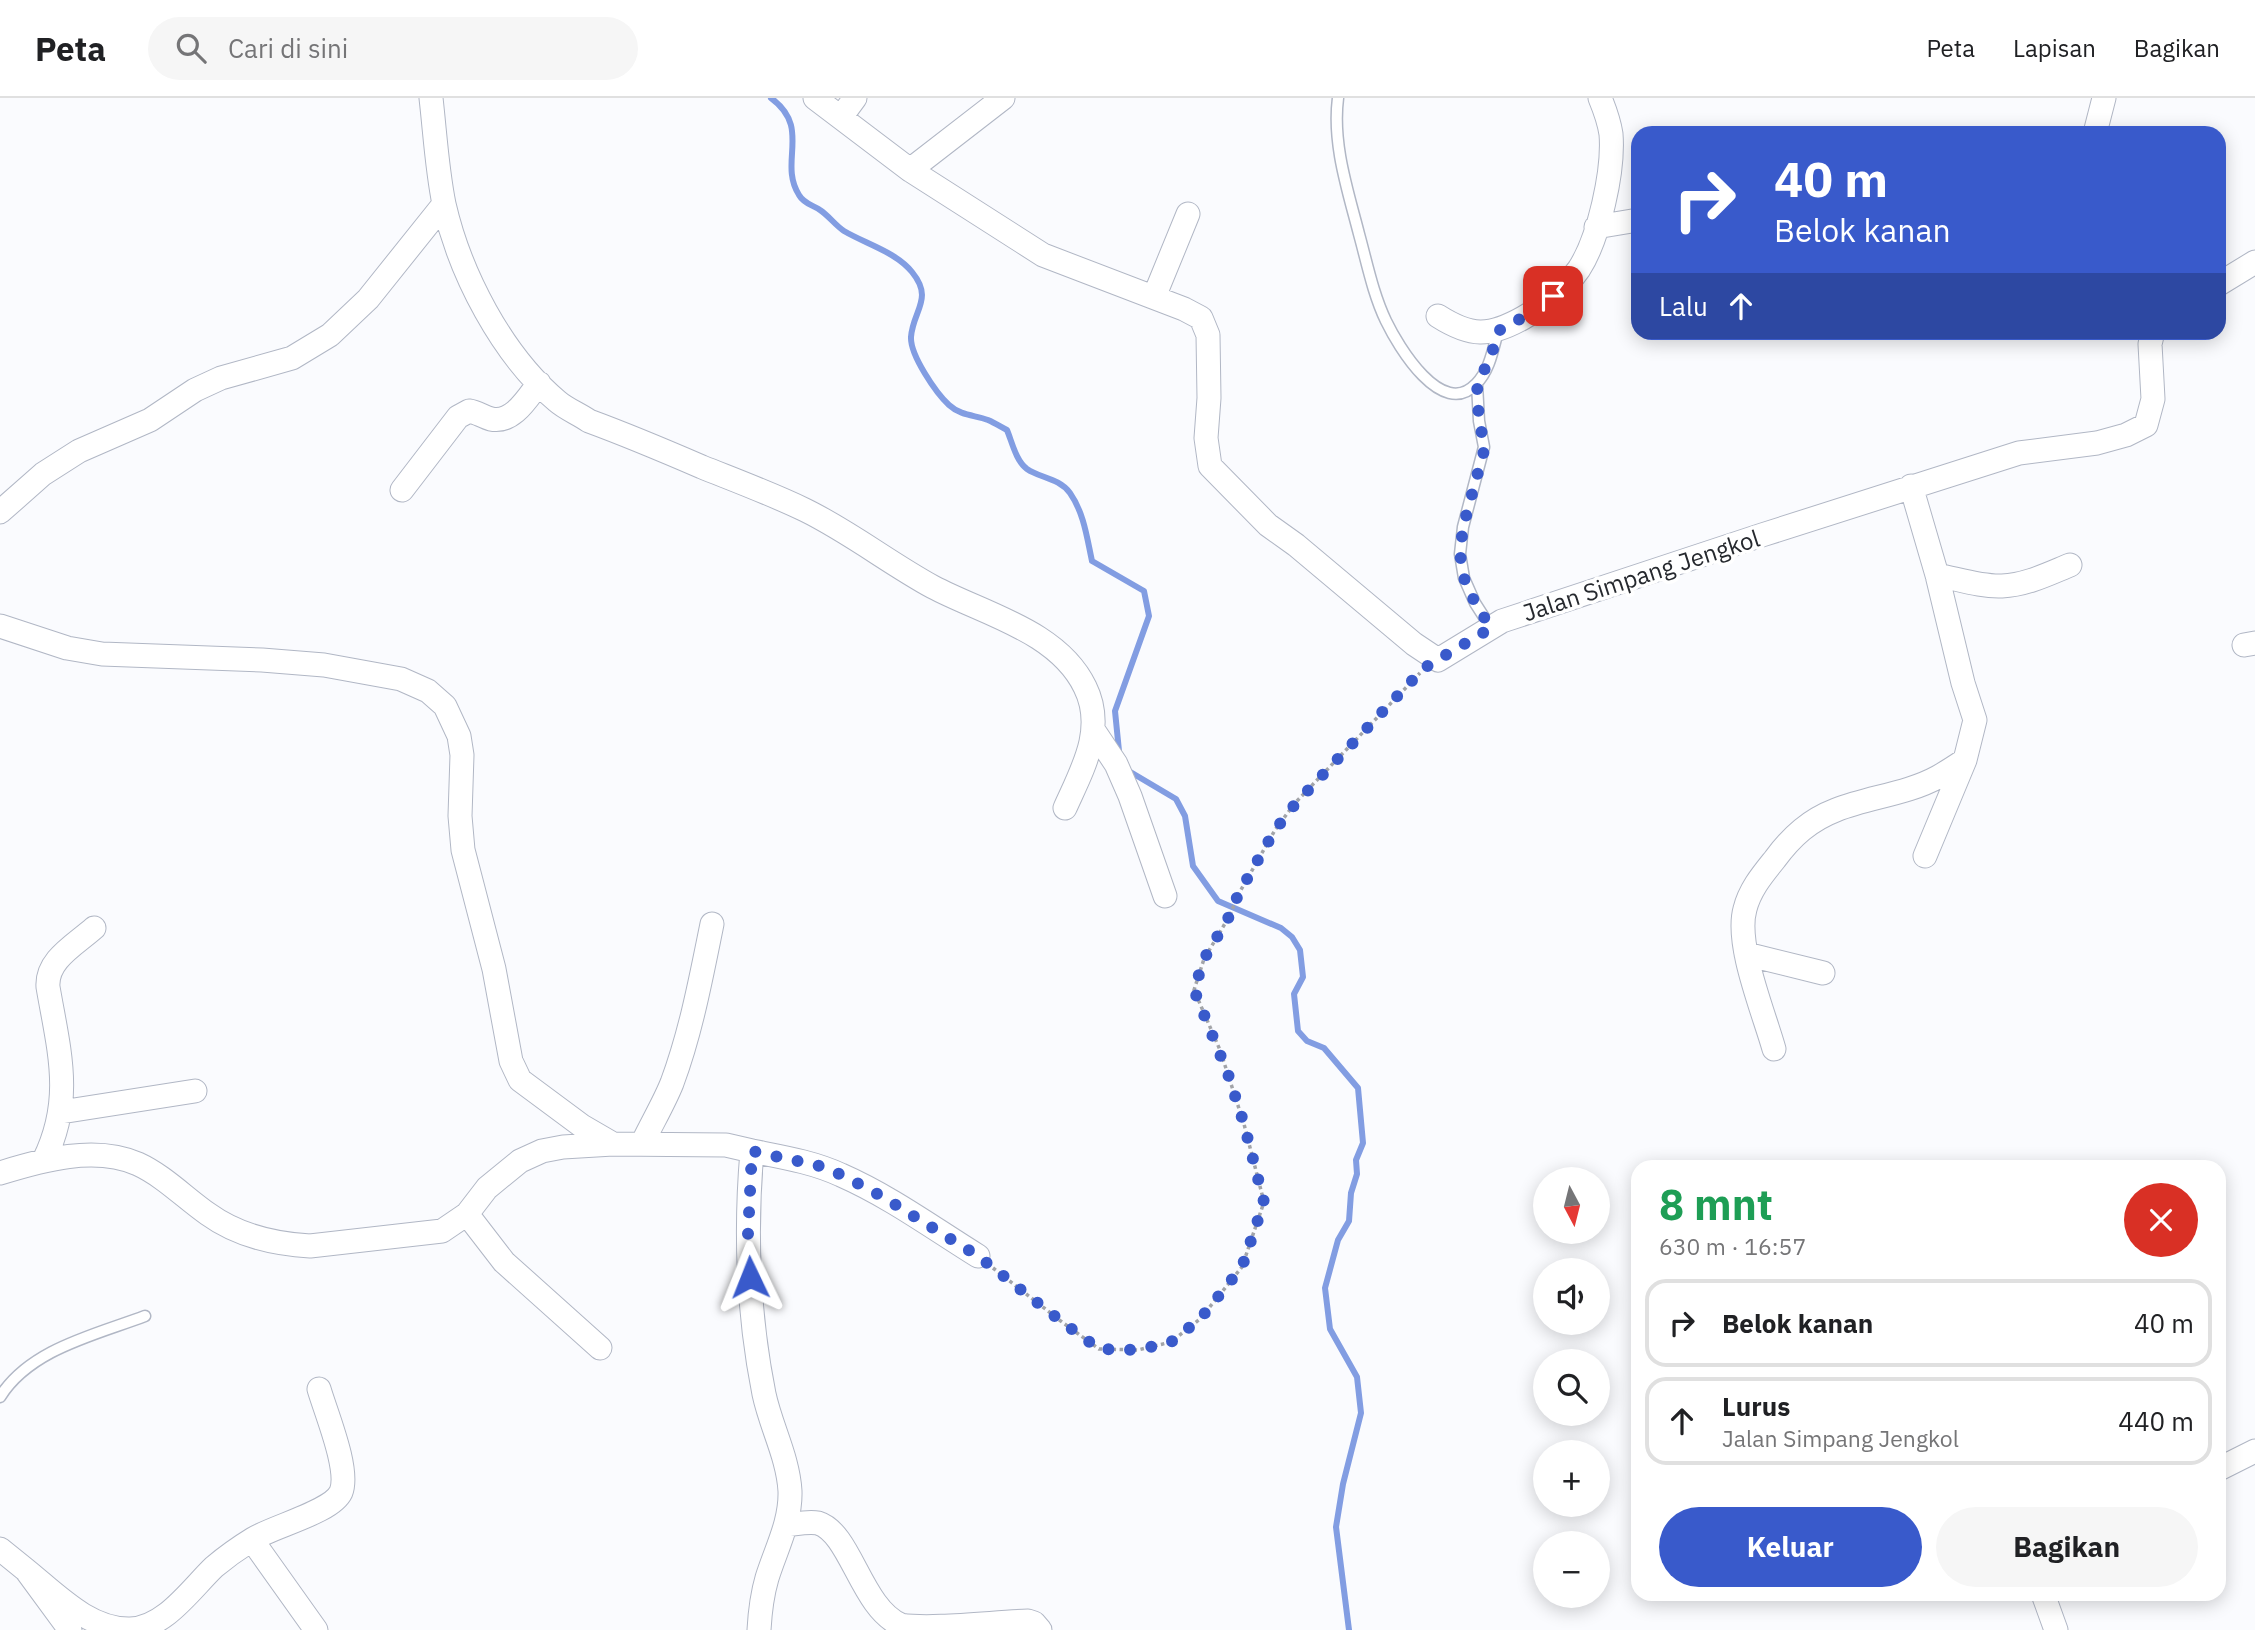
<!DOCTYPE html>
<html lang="id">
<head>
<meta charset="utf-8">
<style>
	:root { --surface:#fff; --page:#f6f6f6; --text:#202124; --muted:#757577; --line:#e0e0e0; --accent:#395acb }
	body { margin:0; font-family:"IBM Plex Sans",sans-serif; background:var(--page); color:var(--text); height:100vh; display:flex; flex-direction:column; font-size:26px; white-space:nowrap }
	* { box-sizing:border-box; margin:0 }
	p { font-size:23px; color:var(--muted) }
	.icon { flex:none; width:38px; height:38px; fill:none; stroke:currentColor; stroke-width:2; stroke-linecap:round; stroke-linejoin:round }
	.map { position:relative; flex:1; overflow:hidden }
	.drawer { position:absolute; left:1631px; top:1062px; width:595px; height:441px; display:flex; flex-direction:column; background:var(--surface); border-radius:21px; box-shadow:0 4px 18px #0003 }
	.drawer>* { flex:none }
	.guide { position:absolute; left:1631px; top:28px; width:595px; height:214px; border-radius:21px; box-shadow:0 4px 18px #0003; background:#395acb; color:#fff; overflow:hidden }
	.needle { width:46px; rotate:173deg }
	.controls { position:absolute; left:1533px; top:1069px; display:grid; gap:14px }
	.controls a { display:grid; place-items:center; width:77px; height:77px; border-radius:50%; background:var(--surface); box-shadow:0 4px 18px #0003; font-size:35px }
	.pin { position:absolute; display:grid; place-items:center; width:60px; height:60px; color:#fff; margin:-30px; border-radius:14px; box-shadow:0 4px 10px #0006 }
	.me { position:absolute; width:77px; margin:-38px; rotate:358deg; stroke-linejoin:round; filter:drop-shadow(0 0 5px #0008) }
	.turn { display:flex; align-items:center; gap:24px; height:147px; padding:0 28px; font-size:32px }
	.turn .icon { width:91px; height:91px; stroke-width:2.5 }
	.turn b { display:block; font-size:49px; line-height:60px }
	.then { display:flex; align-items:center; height:66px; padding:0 28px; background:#0003; gap:14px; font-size:26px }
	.round { display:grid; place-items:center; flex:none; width:74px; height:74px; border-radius:37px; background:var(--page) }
	.head { display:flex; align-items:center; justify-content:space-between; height:119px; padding:0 28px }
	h1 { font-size:42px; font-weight:700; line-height:52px; color:#1e9e55 }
	.cta { display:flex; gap:14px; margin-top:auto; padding:14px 28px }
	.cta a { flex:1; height:80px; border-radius:42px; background:var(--accent); color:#fff; font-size:28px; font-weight:700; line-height:80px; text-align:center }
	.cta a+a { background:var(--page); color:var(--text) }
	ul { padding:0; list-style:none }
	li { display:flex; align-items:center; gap:21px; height:88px; margin:0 14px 10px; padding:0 14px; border:4px solid var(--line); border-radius:21px }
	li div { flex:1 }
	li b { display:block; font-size:26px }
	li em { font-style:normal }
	header { display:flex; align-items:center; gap:42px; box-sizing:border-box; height:98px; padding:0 35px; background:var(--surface); border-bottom:2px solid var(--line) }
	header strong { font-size:33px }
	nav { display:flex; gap:38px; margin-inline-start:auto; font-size:24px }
	.search { width:490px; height:63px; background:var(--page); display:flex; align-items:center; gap:18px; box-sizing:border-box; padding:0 24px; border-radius:38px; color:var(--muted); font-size:26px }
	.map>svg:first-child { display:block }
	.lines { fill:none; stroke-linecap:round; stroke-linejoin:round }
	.stream { stroke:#829de2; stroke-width:6 }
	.service-casing { stroke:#b1b7c5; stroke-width:13 }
	.minor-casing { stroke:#b1b7c5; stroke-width:25 }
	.path { stroke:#a2a4a8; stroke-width:3.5; stroke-dasharray:3.5 3.5; stroke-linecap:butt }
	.service { stroke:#fff; stroke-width:10 }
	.minor { stroke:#fff; stroke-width:23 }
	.route { stroke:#395acb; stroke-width:12; stroke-dasharray:0 21.6 }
	.labels { text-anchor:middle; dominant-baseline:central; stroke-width:7; stroke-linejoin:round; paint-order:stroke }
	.street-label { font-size:24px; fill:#26292e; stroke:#fff }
</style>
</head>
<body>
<header>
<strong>Peta</strong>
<div class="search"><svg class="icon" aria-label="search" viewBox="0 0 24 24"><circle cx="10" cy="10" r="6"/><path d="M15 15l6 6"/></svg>Cari di sini</div>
<nav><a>Peta</a><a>Lapisan</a><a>Bagikan</a></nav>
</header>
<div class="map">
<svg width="2255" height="1532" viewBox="0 0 2255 1532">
	<rect width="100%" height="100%" fill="#fafbfe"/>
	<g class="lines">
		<!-- stream -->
		<path class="stream" d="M771,0C812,30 778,64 799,97C804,106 813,107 820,112C829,118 835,127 844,133C866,146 896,154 912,174C934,201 913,212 911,239C910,257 936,295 949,307C961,318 975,317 988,322C995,325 1001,329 1007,332C1012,344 1016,363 1027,371C1040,380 1059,380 1070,395C1084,415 1087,440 1092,463L1144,493L1149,518L1115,613L1119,653
			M1127,672L1176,701L1185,718L1193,768L1218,803L1281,830L1292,839L1300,852L1303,879L1294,896L1298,933L1307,943L1324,950L1358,990L1363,1045L1356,1062L1357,1076L1351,1095L1349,1123L1338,1142L1325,1190L1330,1231L1357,1279L1361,1315L1343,1386L1336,1429L1349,1532"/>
		<defs>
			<path id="service" d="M1338,0C1332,46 1348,93 1359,136C1367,165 1373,196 1386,223C1398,248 1442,322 1476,286C1490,272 1493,251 1498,233
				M1477,286L1479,323L1484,349L1463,429L1460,456L1464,480L1475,505L1491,530
				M0,1299C30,1251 95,1237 145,1218"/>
			<path id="minor" d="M431,0C435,35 437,72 444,106C460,176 502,257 557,303C566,311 579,316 589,323C627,337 665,353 702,369C737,383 772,396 805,412C850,434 889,465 933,489C984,516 1058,533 1085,589C1106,631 1082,672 1065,710
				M815,0L910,72L1043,157L1184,211L1201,220L1208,237L1209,300L1206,340L1210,368L1268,427L1296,447L1414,546L1438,562L1502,523L1762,437L2019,355L2097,345L2126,337L2146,327L2153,301L2150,246L2153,234
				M841,19L855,0
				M2095,35L2104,0
				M910,72L1003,0
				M1596,129L1638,122
				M2219,186L2255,164
				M1154,199L1188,116
				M1438,218C1471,239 1489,239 1523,220C1544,208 1565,191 1579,171C1599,140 1614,73 1611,36C1609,23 1605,12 1600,0
				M402,392L458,319L469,313C477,314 483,319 491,321C513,326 528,299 539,285
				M0,414L43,376L79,353L150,322L195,292L221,280L292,260L330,237L368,201L444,106
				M1937,477C1958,481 1981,489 2002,488C2026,487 2048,476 2070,467
				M0,528L67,550L102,556L262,562L324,567L401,581L428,593L445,608L459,638L462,657L460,718L463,752L494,871L511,963L520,982L582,1028L613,1046L726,1047L752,1053C745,1134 748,1216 764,1296C771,1329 788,1359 790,1393C791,1424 776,1451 767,1480C762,1497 760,1514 759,1532
				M2244,547L2255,545
				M1094,633L1116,666L1130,698L1165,798
				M1925,758L1965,662
				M1746,856L1823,875
				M1774,951C1764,915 1735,846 1745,811C1750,791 1763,776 1775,761C1792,738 1810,722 1836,712C1869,699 1907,696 1938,679C1947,674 1956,668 1965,662L1975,622L1963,585L1937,477L1911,388
				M61,1014L195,993
				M643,1044C652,1025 664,1005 672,985C691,934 701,880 712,826
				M752,1053C782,1059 813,1064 841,1077C889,1098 933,1130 978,1158
				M44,1062C74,1001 59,953 48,889C46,862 75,847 94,830
				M0,1075C42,1062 95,1047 138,1066C164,1078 185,1100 208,1116C237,1137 274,1146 310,1148L442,1133L467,1116L487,1090L520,1063L542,1053L563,1049L613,1046
				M467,1116L504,1164L600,1250
				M2219,1371L2255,1353
				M786,1427C796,1426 808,1423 818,1425C851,1435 861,1510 901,1527C930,1532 995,1524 1028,1523L1034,1525L1040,1532
				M252,1442L316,1532
				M0,1451L26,1472L70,1532
				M26,1472C56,1496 89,1532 130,1531C165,1530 191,1491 214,1469C226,1459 240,1449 253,1441C274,1428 332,1414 341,1394C350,1372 326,1315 319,1291
				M2043,1496L2056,1532"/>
		</defs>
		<!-- service casing -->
		<use href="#service" class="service-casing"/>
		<!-- minor casing -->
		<use href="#minor" class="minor-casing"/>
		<!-- path -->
		<path class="path" d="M993,1170L1062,1224L1099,1251L1138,1252L1171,1244L1200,1221L1242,1169L1264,1104L1244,1026L1220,952L1194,892L1204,861L1230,817L1238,797L1275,732L1295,705L1420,575"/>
		<!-- service -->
		<use href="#service" class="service"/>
		<!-- minor -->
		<use href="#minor" class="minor"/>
	</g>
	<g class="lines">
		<!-- route -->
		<path class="route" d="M750,1179L748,1136L752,1053L820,1068L842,1077L883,1099L978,1158L1062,1224L1099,1251L1138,1252L1171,1244L1200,1221L1242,1169L1264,1104L1244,1026L1228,976L1194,892L1204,861L1230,817L1238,797L1275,732L1296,705L1424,570L1491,530L1475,505L1464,480L1460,456L1463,429L1485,349L1479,323L1477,286L1491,259L1498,233L1533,214L1553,198"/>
	</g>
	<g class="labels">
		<!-- street labels -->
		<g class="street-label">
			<text transform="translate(1641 477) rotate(-18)">Jalan Simpang Jengkol</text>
		</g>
	</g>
</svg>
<div class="controls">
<a><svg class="needle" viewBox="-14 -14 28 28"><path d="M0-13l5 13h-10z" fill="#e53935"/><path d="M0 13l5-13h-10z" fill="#757577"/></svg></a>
<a><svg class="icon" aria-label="sound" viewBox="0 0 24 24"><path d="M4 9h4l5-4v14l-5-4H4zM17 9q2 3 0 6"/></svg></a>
<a><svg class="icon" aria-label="search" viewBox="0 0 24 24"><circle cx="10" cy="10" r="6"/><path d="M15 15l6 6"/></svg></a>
<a>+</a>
<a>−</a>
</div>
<div class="pin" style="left:1553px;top:198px;background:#d93025"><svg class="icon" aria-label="arrive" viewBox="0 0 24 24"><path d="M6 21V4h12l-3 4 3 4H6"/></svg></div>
<svg class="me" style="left:750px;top:1179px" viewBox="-20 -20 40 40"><path d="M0-17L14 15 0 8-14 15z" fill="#395acb" stroke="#fff" stroke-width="4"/></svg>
<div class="guide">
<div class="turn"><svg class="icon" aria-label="right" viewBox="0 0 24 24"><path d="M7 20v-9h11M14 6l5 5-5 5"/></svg><div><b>40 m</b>Belok kanan</div></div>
<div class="then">Lalu<svg class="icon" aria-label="ahead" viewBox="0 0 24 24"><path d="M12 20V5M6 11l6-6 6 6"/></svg></div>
</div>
<section class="drawer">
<div class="head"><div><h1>8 mnt</h1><p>630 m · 16:57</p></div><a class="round" style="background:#d93025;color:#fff"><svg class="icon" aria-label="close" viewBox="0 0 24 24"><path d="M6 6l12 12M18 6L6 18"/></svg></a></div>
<ul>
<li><svg class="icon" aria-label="right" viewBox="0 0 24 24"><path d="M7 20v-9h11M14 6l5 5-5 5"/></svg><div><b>Belok kanan</b></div><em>40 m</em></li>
<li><svg class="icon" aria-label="ahead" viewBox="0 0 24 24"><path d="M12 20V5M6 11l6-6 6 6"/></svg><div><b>Lurus</b><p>Jalan Simpang Jengkol</p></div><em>440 m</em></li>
</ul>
<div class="cta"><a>Keluar</a><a>Bagikan</a></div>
</section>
</div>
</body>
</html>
